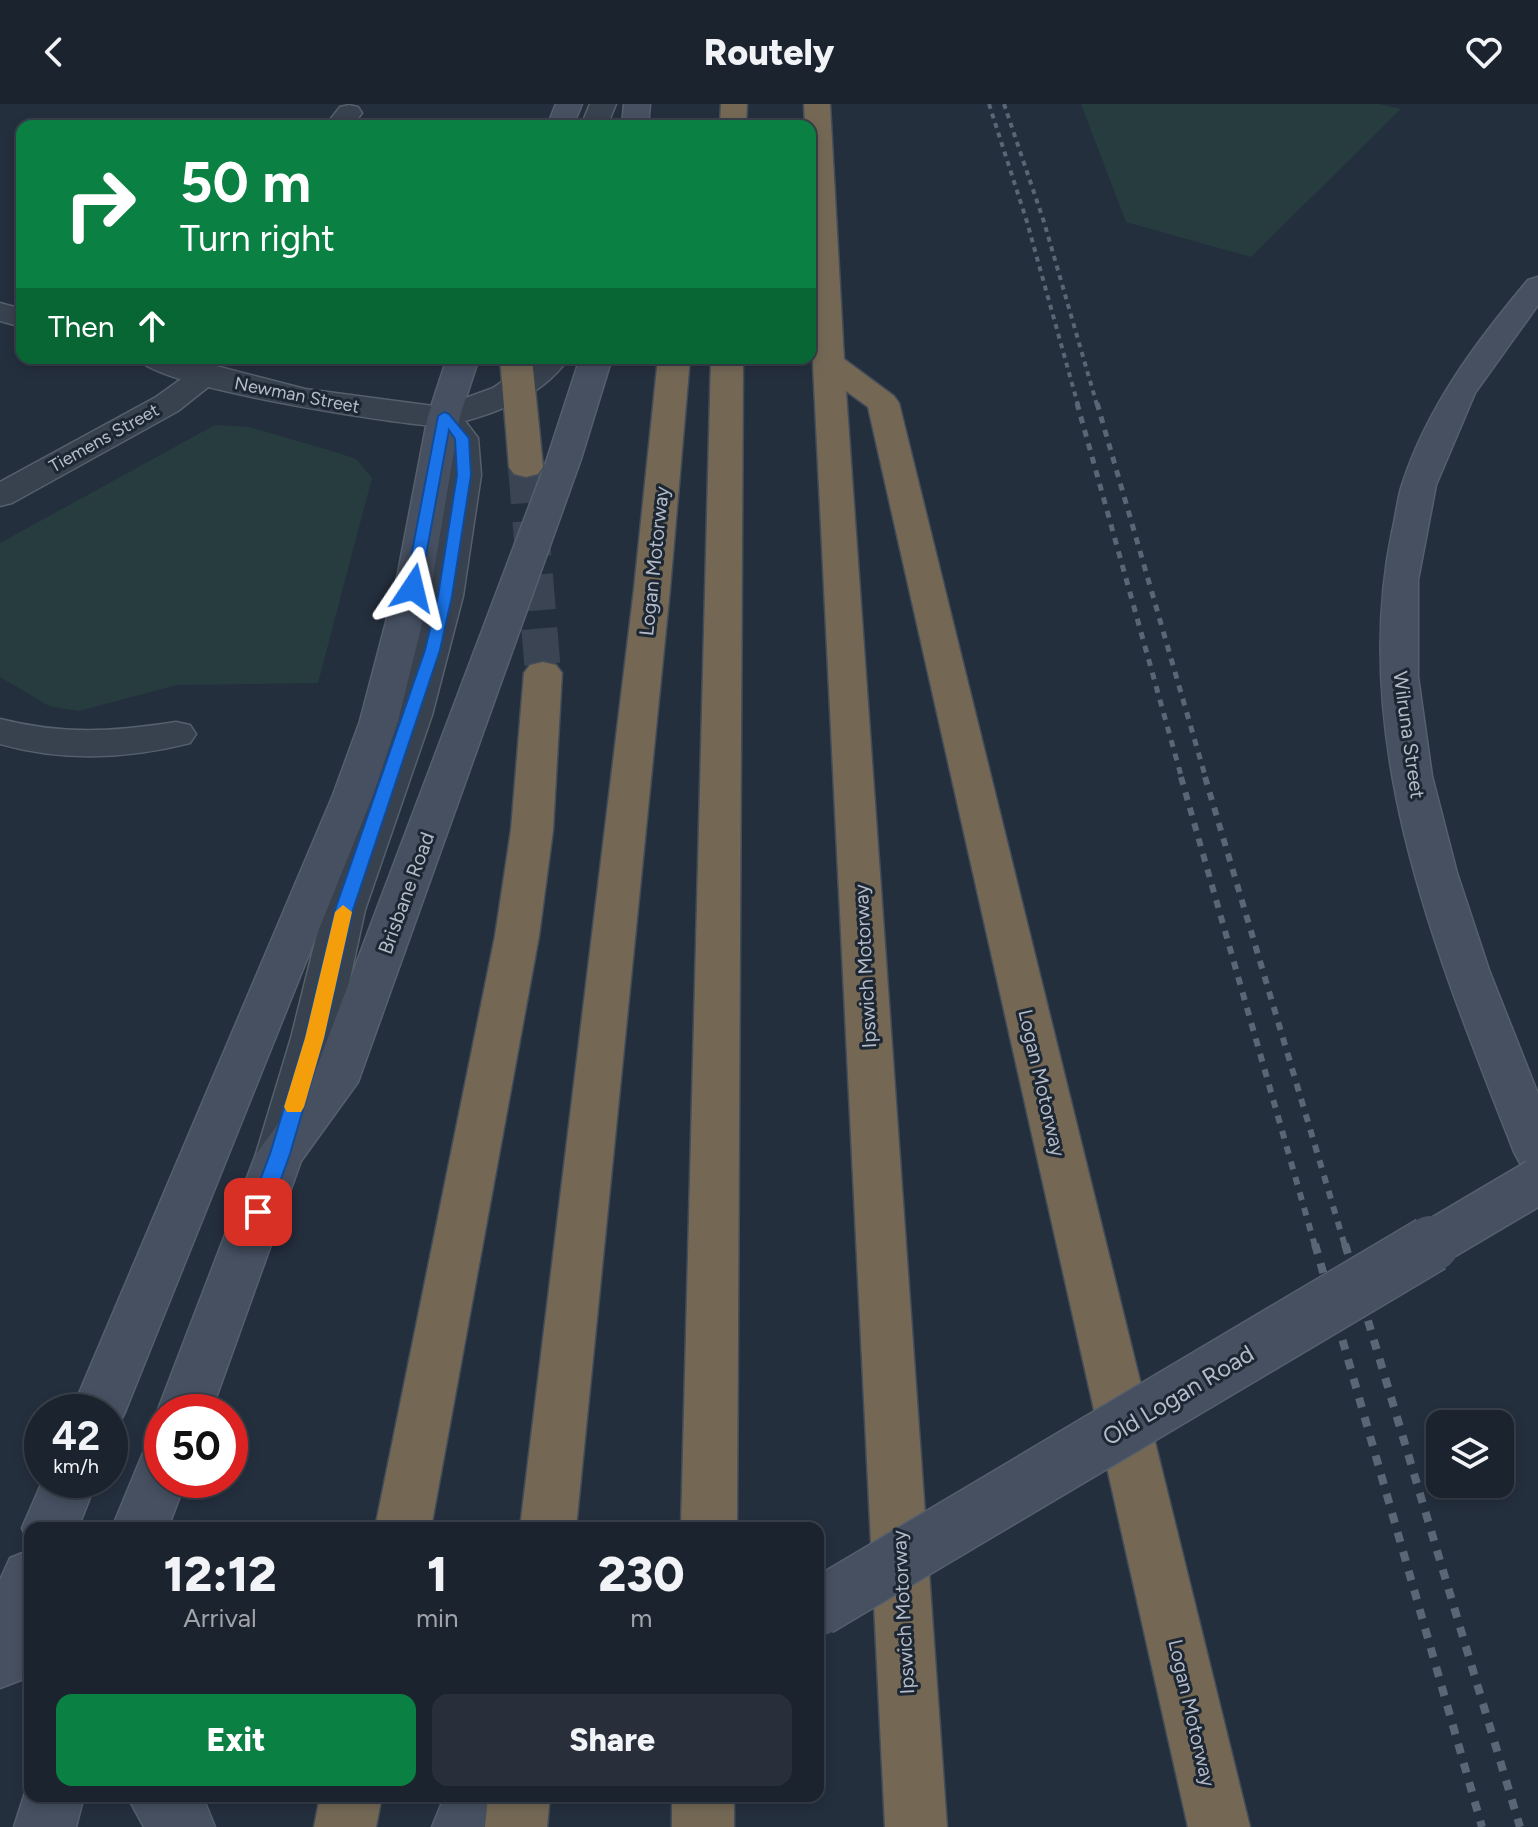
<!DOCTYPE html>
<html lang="en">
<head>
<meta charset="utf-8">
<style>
	:root { --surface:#1b232e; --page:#282f3a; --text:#f1f3f6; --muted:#a0a4aa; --line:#39404a; --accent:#0b8043 }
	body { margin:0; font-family:Figtree,sans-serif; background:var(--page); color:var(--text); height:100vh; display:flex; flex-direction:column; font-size:30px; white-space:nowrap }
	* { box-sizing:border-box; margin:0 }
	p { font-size:26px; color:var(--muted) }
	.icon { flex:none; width:44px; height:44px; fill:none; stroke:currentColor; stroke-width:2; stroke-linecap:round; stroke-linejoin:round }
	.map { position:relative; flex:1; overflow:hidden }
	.panel { position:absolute; left:24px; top:1418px; width:800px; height:280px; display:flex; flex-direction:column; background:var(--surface); border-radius:16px; box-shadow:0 4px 12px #0003,0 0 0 2px var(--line) }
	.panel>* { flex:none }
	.banner { position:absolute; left:16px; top:16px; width:800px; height:244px; border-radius:16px; box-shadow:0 4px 12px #0003,0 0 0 2px var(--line); background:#0b8043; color:#fff; overflow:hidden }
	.buttons { position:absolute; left:1426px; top:1306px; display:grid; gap:16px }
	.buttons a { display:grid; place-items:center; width:88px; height:88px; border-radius:16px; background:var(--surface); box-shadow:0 4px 12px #0003,0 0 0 2px var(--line); font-size:40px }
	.speed { position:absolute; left:24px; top:1290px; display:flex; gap:16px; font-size:40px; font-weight:700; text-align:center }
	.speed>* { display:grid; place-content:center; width:104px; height:104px; border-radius:50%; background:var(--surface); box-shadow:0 4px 12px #0003,0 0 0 2px var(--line); line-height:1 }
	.speed small { font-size:20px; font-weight:400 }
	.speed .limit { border:12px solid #d22; background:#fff; color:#111 }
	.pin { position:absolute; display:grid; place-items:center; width:68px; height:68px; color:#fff; margin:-34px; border-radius:16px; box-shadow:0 4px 12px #0006 }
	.me { position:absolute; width:88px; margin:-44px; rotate:10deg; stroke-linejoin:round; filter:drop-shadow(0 0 6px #0008) }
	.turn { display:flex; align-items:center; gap:28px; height:168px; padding:0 32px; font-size:36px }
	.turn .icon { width:104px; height:104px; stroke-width:2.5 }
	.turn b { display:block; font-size:56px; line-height:68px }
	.then { display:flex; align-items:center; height:76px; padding:0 32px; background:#0003; gap:16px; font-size:30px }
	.eta { display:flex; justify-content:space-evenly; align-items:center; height:136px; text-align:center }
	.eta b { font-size:48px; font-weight:800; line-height:56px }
	.action { display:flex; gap:16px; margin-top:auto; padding:16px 32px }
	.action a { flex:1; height:92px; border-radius:16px; background:var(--accent); color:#fff; font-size:32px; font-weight:800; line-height:92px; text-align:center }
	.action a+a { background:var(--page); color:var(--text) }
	header { display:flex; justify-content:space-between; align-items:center; height:104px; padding:0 32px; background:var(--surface); font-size:36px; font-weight:800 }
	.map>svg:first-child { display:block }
	.green { fill:#263c3f }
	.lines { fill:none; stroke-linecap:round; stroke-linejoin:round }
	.motorway-tunnel { stroke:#3a4453; stroke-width:36; stroke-dasharray:36 18; stroke-linecap:butt }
	.minor-casing { stroke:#565f6c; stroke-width:3 }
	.tertiary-casing { stroke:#565f6c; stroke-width:3 }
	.secondary-casing { stroke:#565f6c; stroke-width:3 }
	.motorway-casing { stroke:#434c59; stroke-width:3 }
	.minor { fill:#38414e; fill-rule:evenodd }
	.tertiary { fill:#38414e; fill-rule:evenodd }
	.secondary { fill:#465061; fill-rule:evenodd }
	.motorway { fill:#746855; fill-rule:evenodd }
	.rail-far3 { stroke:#5a6575; stroke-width:4; stroke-dasharray:5 5; stroke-linecap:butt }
	.rail-far2 { stroke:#5a6575; stroke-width:5; stroke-dasharray:7 7; stroke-linecap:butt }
	.rail-far1 { stroke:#5a6575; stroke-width:6; stroke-dasharray:8 8; stroke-linecap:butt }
	.rail { stroke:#5a6575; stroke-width:8; stroke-dasharray:10 10; stroke-linecap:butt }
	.secondary-bridge-far1-casing { stroke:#565f6c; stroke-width:48; stroke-linecap:butt }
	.secondary-bridge-casing { stroke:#565f6c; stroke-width:59; stroke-linecap:butt }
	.secondary-bridge-far1 { stroke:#465061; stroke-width:45 }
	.secondary-bridge { stroke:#465061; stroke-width:56 }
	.route { fill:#1a73e8; stroke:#114b97; stroke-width:2 }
	.slow { fill:#f59e0b }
	.labels { text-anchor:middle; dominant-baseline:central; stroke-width:6; stroke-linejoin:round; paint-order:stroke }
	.far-street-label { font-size:18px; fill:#b4bcc9; stroke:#1d2633 }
	.street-label { font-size:20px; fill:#b4bcc9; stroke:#1d2633 }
	.near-street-label { font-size:24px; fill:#b4bcc9; stroke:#1d2633 }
</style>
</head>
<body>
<header><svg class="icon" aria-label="back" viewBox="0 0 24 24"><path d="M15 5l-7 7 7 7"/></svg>Routely<svg class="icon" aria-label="heart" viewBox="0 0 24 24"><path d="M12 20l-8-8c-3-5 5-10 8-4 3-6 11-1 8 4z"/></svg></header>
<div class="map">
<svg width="1538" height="1723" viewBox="0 0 1538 1723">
	<rect width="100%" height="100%" fill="#242f3e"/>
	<!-- green -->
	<path class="green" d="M1081,0H1379L1401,5L1251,153L1126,118Z
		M215,321L249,323L332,347L356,355L372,374L318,579L177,581L79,607L49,602L0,573V439Z"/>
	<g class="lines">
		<!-- motorway-tunnel -->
		<path class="motorway-tunnel" d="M526,363L543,569"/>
		<defs>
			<path id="minor" d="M349,1L358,3L362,9L352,22H325L340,3Z
				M206,263L217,265L222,272L178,307L12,399L0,402V378L156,293L195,265Z
				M0,615C64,631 111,628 176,618L190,621L196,630L190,639C127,655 63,658 0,640Z"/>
			<path id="tertiary" d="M590,0H616L607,22H581Z
				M0,199L22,205V223L0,217Z
				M137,254H185L305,285L441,303L493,284L536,254H569C545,288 504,307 465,317L478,334L481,371L463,492L432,611L365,806L337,934L304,1050L297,1063L280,1069L263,1063L256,1050L291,934L323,806L394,611L427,492L447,371L446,335L435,322C390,319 158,284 137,254Z"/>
			<path id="secondary" d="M556,0H582L573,22H547Z
				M624,0H650L648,22H622Z
				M1538,173V201L1475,289L1436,381L1418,476V573L1432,672L1457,769L1489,866L1538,990V1066L1521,1061L1514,1048C1438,854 1348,640 1392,428C1396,413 1397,396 1402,381C1427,303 1476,238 1528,176Z
				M447,254H479L460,312L431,484L398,617L373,691L125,1308L117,1324L110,1327V1308H71L333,691L360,617L395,484L428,312Z
				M580,254H612L581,355L358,978L301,1057L211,1308H162V1318L157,1308L256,1050L314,971L547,355Z
				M162,1342V1376H186L168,1424H112L143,1349Z
				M43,1376H97L78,1424H30V1441L22,1424Z
				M30,1446V1554L21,1576L0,1584V1476L10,1454Z
				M30,1673V1692H84L76,1723H14Z
				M127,1692H198L206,1701L215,1723H144Z
				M456,1692H545L536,1714L521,1723H432L441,1701Z"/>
			<path id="motorway" d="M721,0H747L746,22H720Z
				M804,0H830L844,255L894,292L899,299L1250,1723H1188L868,303L846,287L947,1723H885L810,199V22H805Z
				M500,254H532L543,363L538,370L526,373L514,370L509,363Z
				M658,254H690L670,485L576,1424H520L634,485Z
				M711,254H743L737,1424H681Z
				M543,558L556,561L562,569L553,726L539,832L431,1424H375L495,832L511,726L524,569L530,561Z
				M320,1692H382L376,1723H314Z
				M488,1692H550L547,1723H485Z
				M672,1692H734V1723H672Z"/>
		</defs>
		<!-- minor casing -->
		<use href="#minor" class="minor-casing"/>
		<!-- tertiary casing -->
		<use href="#tertiary" class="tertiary-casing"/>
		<!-- secondary casing -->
		<use href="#secondary" class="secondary-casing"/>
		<!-- motorway casing -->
		<use href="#motorway" class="motorway-casing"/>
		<!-- minor -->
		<use href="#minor" class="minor"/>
		<!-- tertiary -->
		<use href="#tertiary" class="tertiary"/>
		<!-- secondary -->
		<use href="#secondary" class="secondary"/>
		<!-- motorway -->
		<use href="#motorway" class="motorway"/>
		<!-- rail-far3 -->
		<path class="rail-far3" d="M989,0L1027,118L1078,301
			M1004,0L1044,118L1097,301"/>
		<!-- rail-far2 -->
		<path class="rail-far2" d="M1077,299L1182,675
			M1097,299L1206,675"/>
		<!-- rail-far1 -->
		<path class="rail-far1" d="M1181,673L1315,1142
			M1205,673L1345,1142"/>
		<!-- rail -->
		<path class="rail" d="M1315,1140L1482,1723
			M1345,1140L1520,1723"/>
		<defs>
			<path id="secondary-bridge-far1" d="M1428,1142L1538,1077"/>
			<path id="secondary-bridge" d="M818,1504L1431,1140"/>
		</defs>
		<!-- secondary-bridge-far1 casing -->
		<use href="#secondary-bridge-far1" class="secondary-bridge-far1-casing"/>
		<!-- secondary-bridge casing -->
		<use href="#secondary-bridge" class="secondary-bridge-casing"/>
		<!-- secondary-bridge-far1 -->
		<use href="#secondary-bridge-far1" class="secondary-bridge-far1"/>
		<!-- secondary-bridge -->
		<use href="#secondary-bridge" class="secondary-bridge"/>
	</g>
	<!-- route -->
	<path class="route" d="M444,308L449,310L469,334L471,371L452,492L440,546L353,806L324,934L290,1050L269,1108L266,1114H251L248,1108L270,1050L305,934L335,806L425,546L438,492L457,371L455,335L449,326L420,484L413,488L405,484L438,312Z"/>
	<!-- slow -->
	<path class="slow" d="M343,801L352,808L324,934L304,1003L301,1008H287L284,1003L305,934L335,808Z"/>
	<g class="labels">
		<!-- far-street labels -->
		<g class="far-street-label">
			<text transform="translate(297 291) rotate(11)">Newman Street</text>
			<text transform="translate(104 334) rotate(-29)">Tiemens Street</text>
		</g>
		<!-- street labels -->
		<g class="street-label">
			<text transform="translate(654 457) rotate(-84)">Logan Motorway</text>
			<text transform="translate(1409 631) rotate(82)">Wilruna Street</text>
			<text transform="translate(406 789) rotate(-70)">Brisbane Road</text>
			<text transform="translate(865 862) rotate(-93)">Ipswich Motorway</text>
			<text transform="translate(1042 979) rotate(77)">Logan Motorway</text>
			<text transform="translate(903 1508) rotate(-93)">Ipswich Motorway</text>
			<text transform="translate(1192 1609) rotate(77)">Logan Motorway</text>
		</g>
		<!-- near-street labels -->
		<g class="near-street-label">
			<text transform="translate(1178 1291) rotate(-31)">Old Logan Road</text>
		</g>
	</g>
</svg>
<div class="buttons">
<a><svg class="icon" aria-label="layers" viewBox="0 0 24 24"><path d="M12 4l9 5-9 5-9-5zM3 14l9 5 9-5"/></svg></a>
</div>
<div class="speed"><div>42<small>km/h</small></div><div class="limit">50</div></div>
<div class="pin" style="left:258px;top:1108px;background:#d93025"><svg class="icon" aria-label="arrive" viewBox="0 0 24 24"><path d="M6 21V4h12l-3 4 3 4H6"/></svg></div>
<svg class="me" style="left:413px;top:484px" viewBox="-20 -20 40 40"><path d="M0-17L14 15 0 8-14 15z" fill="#1a73e8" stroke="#fff" stroke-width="4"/></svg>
<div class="banner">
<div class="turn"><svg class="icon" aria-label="right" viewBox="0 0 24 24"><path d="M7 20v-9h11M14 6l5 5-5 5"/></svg><div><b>50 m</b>Turn right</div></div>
<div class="then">Then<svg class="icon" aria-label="ahead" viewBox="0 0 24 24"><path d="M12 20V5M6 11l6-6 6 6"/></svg></div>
</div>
<section class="panel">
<div class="eta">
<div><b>12:12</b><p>Arrival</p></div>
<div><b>1</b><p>min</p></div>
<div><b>230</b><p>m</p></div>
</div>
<div class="action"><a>Exit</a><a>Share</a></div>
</section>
</div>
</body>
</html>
